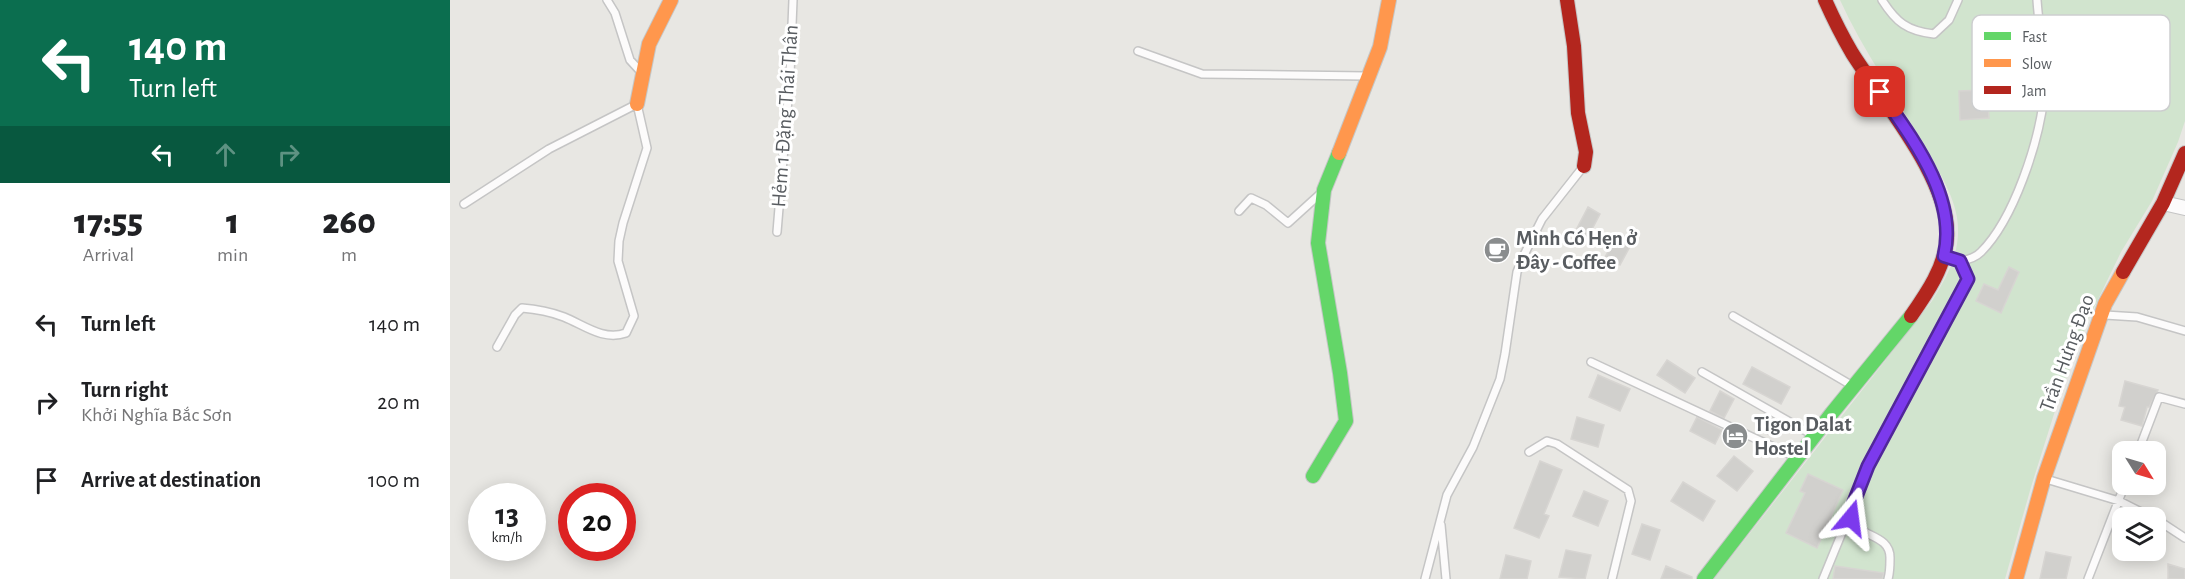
<!DOCTYPE html>
<html lang="en">
<head>
<meta charset="utf-8">
<style>
	:root { --surface:#fff; --page:#f2f2f2; --text:#202124; --muted:#757577 }
	body { margin:0; font-family:"Alegreya Sans",sans-serif; background:var(--page); color:var(--text); height:100vh; display:flex; flex-direction:column; font-size:22px; white-space:nowrap }
	* { box-sizing:border-box; margin:0 }
	p { font-size:20px; color:var(--muted) }
	.icon { flex:none; width:33px; height:33px; fill:none; stroke:currentColor; stroke-width:2; stroke-linecap:round; stroke-linejoin:round }
	.map { position:relative; flex:1; overflow:hidden }
	.sheet { display:flex; flex-direction:column; background:var(--surface); width:450px }
	.sheet>* { flex:none }
	.hud { background:#0b6e4f; color:#fff; overflow:hidden }
	.needle { width:39px; rotate:127deg }
	.buttons { position:absolute; left:1662px; top:441px; display:grid; gap:12px }
	.buttons a { display:grid; place-items:center; width:54px; height:54px; border-radius:12px; background:var(--surface); box-shadow:0 3px 15px #0003; font-size:30px }
	.speed { position:absolute; left:18px; top:483px; display:flex; gap:12px; font-size:30px; font-weight:700; text-align:center }
	.speed>* { display:grid; place-content:center; width:78px; height:78px; border-radius:50%; background:var(--surface); box-shadow:0 3px 15px #0003; line-height:1 }
	.speed small { font-size:15px; font-weight:400 }
	.speed .limit { border:9px solid #d22; background:#fff; color:#111 }
	.pin { position:absolute; display:grid; place-items:center; width:51px; height:51px; color:#fff; margin:-26px; border-radius:12px; box-shadow:0 3px 9px #0006 }
	.me { position:absolute; width:66px; margin:-33px; rotate:16deg; stroke-linejoin:round; filter:drop-shadow(0 0 4px #0008) }
	.turn { display:flex; align-items:center; gap:21px; height:126px; padding:0 30px; font-size:27px }
	.turn .icon { width:78px; height:78px; stroke-width:2.5 }
	.turn b { display:block; font-size:42px; line-height:51px }
	.lanes { display:flex; align-items:center; height:57px; padding:0 30px; background:#0003; justify-content:center; gap:30px; direction:ltr }
	.lanes .off { opacity:.35 }
	.eta { display:flex; justify-content:space-evenly; align-items:center; height:102px; text-align:center }
	.eta b { font-size:36px; font-weight:800; line-height:42px }
	ul { padding:0; list-style:none }
	li { display:flex; align-items:center; gap:18px; height:78px; padding:0 30px }
	li div { flex:1 }
	li b { display:block; font-size:22px }
	li em { font-style:normal }
	main { display:flex; flex:1; min-height:0 }
	.map>svg:first-child { display:block }
	.green { fill:#d1e4ce }
	.building { fill:#d1d0cd; stroke:#d7d5d2; stroke-width:1.5 }
	.lines { fill:none; stroke-linecap:round; stroke-linejoin:round }
	.lane-casing { stroke:#c5c5c5; stroke-width:10 }
	.street-casing { stroke:#c5c5c5; stroke-width:16 }
	.fast-casing { stroke:#c5c6c6; stroke-width:16 }
	.slow-casing { stroke:#c5c6c6; stroke-width:16 }
	.jam-casing { stroke:#c5c6c6; stroke-width:16 }
	.lane { stroke:#fcfbfb; stroke-width:7 }
	.street { stroke:#fcfbfb; stroke-width:14 }
	.fast { stroke:#63d668; stroke-width:14 }
	.slow { stroke:#ff974d; stroke-width:14 }
	.jam { stroke:#b3261e; stroke-width:14 }
	.route-casing { stroke:#51269a; stroke-width:15 }
	.route { stroke:#7c3aed; stroke-width:10 }
	.labels { text-anchor:middle; dominant-baseline:central; stroke-width:6; stroke-linejoin:round; paint-order:stroke }
	.street-label { font-size:21px; fill:#585c60; stroke:#fff }
	.poi-label { font-size:21px; font-weight:bold; fill:#585c60; stroke:#fff; text-anchor:start }
	.key { fill:#fff; stroke:#cdcecf; stroke-width:1.5 }
	.key-label { font-size:16px; fill:#585c60 }
</style>
</head>
<body>
<main>
<section class="sheet">
<div class="hud">
<div class="turn"><svg class="icon" aria-label="left" viewBox="0 0 24 24"><path d="M17 20v-9H6M10 6l-5 5 5 5"/></svg><div><b>140 m</b>Turn left</div></div>
<div class="lanes"><svg class="icon" aria-label="left" viewBox="0 0 24 24"><path d="M17 20v-9H6M10 6l-5 5 5 5"/></svg><svg class="icon off" aria-label="ahead" viewBox="0 0 24 24"><path d="M12 20V5M6 11l6-6 6 6"/></svg><svg class="icon off" aria-label="right" viewBox="0 0 24 24"><path d="M7 20v-9h11M14 6l5 5-5 5"/></svg></div>
</div>
<div class="eta">
<div><b>17:55</b><p>Arrival</p></div>
<div><b>1</b><p>min</p></div>
<div><b>260</b><p>m</p></div>
</div>
<ul>
<li><svg class="icon" aria-label="left" viewBox="0 0 24 24"><path d="M17 20v-9H6M10 6l-5 5 5 5"/></svg><div><b>Turn left</b></div><em>140 m</em></li>
<li><svg class="icon" aria-label="right" viewBox="0 0 24 24"><path d="M7 20v-9h11M14 6l5 5-5 5"/></svg><div><b>Turn right</b><p>Khởi Nghĩa Bắc Sơn</p></div><em>20 m</em></li>
<li><svg class="icon" aria-label="arrive" viewBox="0 0 24 24"><path d="M6 21V4h12l-3 4 3 4H6"/></svg><div><b>Arrive at destination</b></div><em>100 m</em></li>
</ul>
</section>
<div class="map">
<svg width="1735" height="579" viewBox="0 0 1735 579">
	<rect width="100%" height="100%" fill="#e8e7e3"/>
	<!-- green -->
	<path class="green" d="M1390,0H1735V121L1728,142L1702,201L1671,252L1639,318L1610,395L1581,487L1555,579H1264L1482,301C1496,278 1509,256 1508,228C1508,200 1487,168 1473,144C1446,96 1413,51 1390,0Z"/>
	<!-- building -->
	<path class="building" d="M1537,90L1539,118L1510,120L1509,91Z
		M1138,207L1150,214L1137,239L1125,232Z
		M1169,233L1183,241L1170,265L1155,257Z
		M1559,267L1569,272L1551,313L1526,301L1534,284L1548,290Z
		M1217,360L1245,378L1235,393L1207,375Z
		M1302,367L1340,387L1331,404L1293,384Z
		M1148,375L1180,389L1170,411L1139,397Z
		M1675,381L1708,390L1699,407H1697L1692,426L1671,420L1675,407L1669,406Z
		M1270,391L1284,399L1274,418L1260,411Z
		M1317,416L1330,423L1321,436L1309,428Z
		M1127,417L1154,425L1148,447L1121,439Z
		M1247,417L1272,430L1265,444L1240,431Z
		M1284,456L1303,471L1287,491L1267,476Z
		M1090,461L1112,470L1094,514L1099,516L1089,538L1064,528Z
		M1358,474L1393,490L1367,548L1336,533L1355,493L1350,491Z
		M1233,482L1265,501L1253,521L1221,501Z
		M1134,491L1158,501L1148,526L1123,516Z
		M1192,524L1210,530L1200,560L1182,554Z
		M1116,550L1141,555L1135,579L1109,577Z
		M1596,552L1621,557L1616,579H1590Z
		M1056,555L1081,561L1077,579H1050Z
		M1718,564L1735,569V579H1718Z
		M1216,566L1242,577V579H1211Z
		M1385,566L1434,573L1432,579H1383Z"/>
	<g class="lines">
		<defs>
			<path id="lane" d="M157,0L165,13L180,60L191,72
				M1432,0C1446,22 1457,31 1484,34L1499,20L1508,0
				M688,51L752,74L916,76
				M14,204L99,149L187,104L197,148L173,223L169,241L168,261L184,316L176,333C153,341 134,325 114,317C101,312 86,309 72,308L65,315L47,347
				M789,211L801,198L816,205L838,223L870,194
				M327,232L340,75L343,0
				M1510,261C1518,260 1525,258 1531,252C1564,219 1589,142 1594,96C1597,65 1589,32 1587,0
				M1655,315L1687,317L1735,331
				M1283,316L1401,385
				M1141,362L1345,457
				M1252,372L1361,434
				M1079,452L1097,441L1107,444L1178,490L1181,501L1162,579
				M1688,452L1709,397L1735,404
				M1596,479L1669,501L1703,518
				M1706,519L1735,538
				M991,525L996,579
				M975,579L997,495L1023,447L1050,379L1055,354L1067,272L1074,255L1092,219L1133,167
				M1373,579L1400,513
				M1438,579C1440,572 1440,566 1440,559C1441,537 1417,537 1403,525L1402,507L1418,466L1517,283V275L1510,261L1497,257
				M1638,579L1675,484"/>
			<path id="street" d="M1713,203L1735,208"/>
			<path id="fast" d="M863,476L896,421L890,373L868,243L874,190L889,153
				M1254,579L1382,413L1461,316"/>
			<path id="slow" d="M187,104L199,44L221,0
				M889,153L930,47L939,0
				M1566,579L1594,478L1655,304L1673,272"/>
			<path id="jam" d="M1117,0L1124,46L1128,113L1136,152L1134,166
				M1375,0C1383,18 1392,36 1402,53C1432,101 1501,180 1497,238C1495,267 1477,293 1461,316
				M1673,272L1713,203L1735,153"/>
		</defs>
		<!-- lane casing -->
		<use href="#lane" class="lane-casing"/>
		<!-- street casing -->
		<use href="#street" class="street-casing"/>
		<!-- fast casing -->
		<use href="#fast" class="fast-casing"/>
		<!-- slow casing -->
		<use href="#slow" class="slow-casing"/>
		<!-- jam casing -->
		<use href="#jam" class="jam-casing"/>
		<!-- lane -->
		<use href="#lane" class="lane"/>
		<!-- street -->
		<use href="#street" class="street"/>
		<!-- fast -->
		<use href="#fast" class="fast"/>
		<!-- slow -->
		<use href="#slow" class="slow"/>
		<!-- jam -->
		<use href="#jam" class="jam"/>
	</g>
	<g class="lines">
		<defs>
			<path id="route" d="M1401,518L1402,507L1418,466L1518,279L1510,261L1494,256C1508,197 1462,138 1430,92"/>
		</defs>
		<!-- route casing -->
		<use href="#route" class="route-casing"/>
		<!-- route -->
		<use href="#route" class="route"/>
	</g>
	<!-- icons -->
	<defs>
		<symbol id="cafe-disc" viewBox="-11 -11 22 22"><circle r="9.5" fill="#8a8d8e" stroke="#fff"/><path d="M-5.5-4.5H6V0H3Q3 3.5 0 3.5H-2.5Q-5.5 3.5-5.5 0ZM3-3.2v2h1.7v-2ZM-6 4.5H4V6H-6Z" fill="#fff"/></symbol>
		<symbol id="hotel-disc" viewBox="-11 -11 22 22"><circle r="9.5" fill="#8a8d8e" stroke="#fff"/><path d="M-6-4.5h1.5V1H6V5H4.5V3h-9V5H-6ZM-4 0a1.8 1.8 0 1 1 3.6 0ZM.5 0V-2.5h3Q6-2.5 6 0Z" fill="#fff"/></symbol>
	</defs>
	<g fill-rule="evenodd">
		<use href="#cafe-disc" x="1032" y="235" width="30" height="30"/>
		<use href="#hotel-disc" x="1270" y="421" width="30" height="30"/>
	</g>
	<g class="labels">
		<!-- street labels -->
		<g class="street-label">
			<text transform="translate(335 116) rotate(-86)">Hẻm 1 Đặng Thái Thân</text>
			<text transform="translate(1617 353) rotate(-70)">Trần Hưng Đạo</text>
		</g>
		<!-- poi labels -->
		<g class="poi-label">
			<text x="1066" y="238">Mình Có Hẹn ở<tspan x="1066" dy="24">Đây - Coffee</tspan></text>
			<text x="1304" y="424">Tigon Dalat<tspan x="1304" dy="24">Hostel</tspan></text>
		</g>
	</g>
	<!-- legend -->
	<rect x="1522" y="15" width="198" height="96" rx="9" class="key"/>
	<rect x="1534" y="32" width="27" height="8" fill="#63d668"/>
	<rect x="1534" y="59" width="27" height="8" fill="#ff974d"/>
	<rect x="1534" y="86" width="27" height="8" fill="#b3261e"/>
	<g class="key-label">
		<text x="1572" y="42">Fast</text>
		<text x="1572" y="69">Slow</text>
		<text x="1572" y="96">Jam</text>
	</g>
</svg>
<div class="buttons">
<a><svg class="needle" viewBox="-14 -14 28 28"><path d="M0-13l5 13h-10z" fill="#e53935"/><path d="M0 13l5-13h-10z" fill="#757577"/></svg></a>
<a><svg class="icon" aria-label="layers" viewBox="0 0 24 24"><path d="M12 4l9 5-9 5-9-5zM3 14l9 5 9-5"/></svg></a>
</div>
<div class="speed"><div>13<small>km/h</small></div><div class="limit">20</div></div>
<div class="pin" style="left:1430px;top:92px;background:#d93025"><svg class="icon" aria-label="arrive" viewBox="0 0 24 24"><path d="M6 21V4h12l-3 4 3 4H6"/></svg></div>
<svg class="me" style="left:1401px;top:518px" viewBox="-20 -20 40 40"><path d="M0-17L14 15 0 8-14 15z" fill="#7c3aed" stroke="#fff" stroke-width="4"/></svg>
</div>
</main>
</body>
</html>
